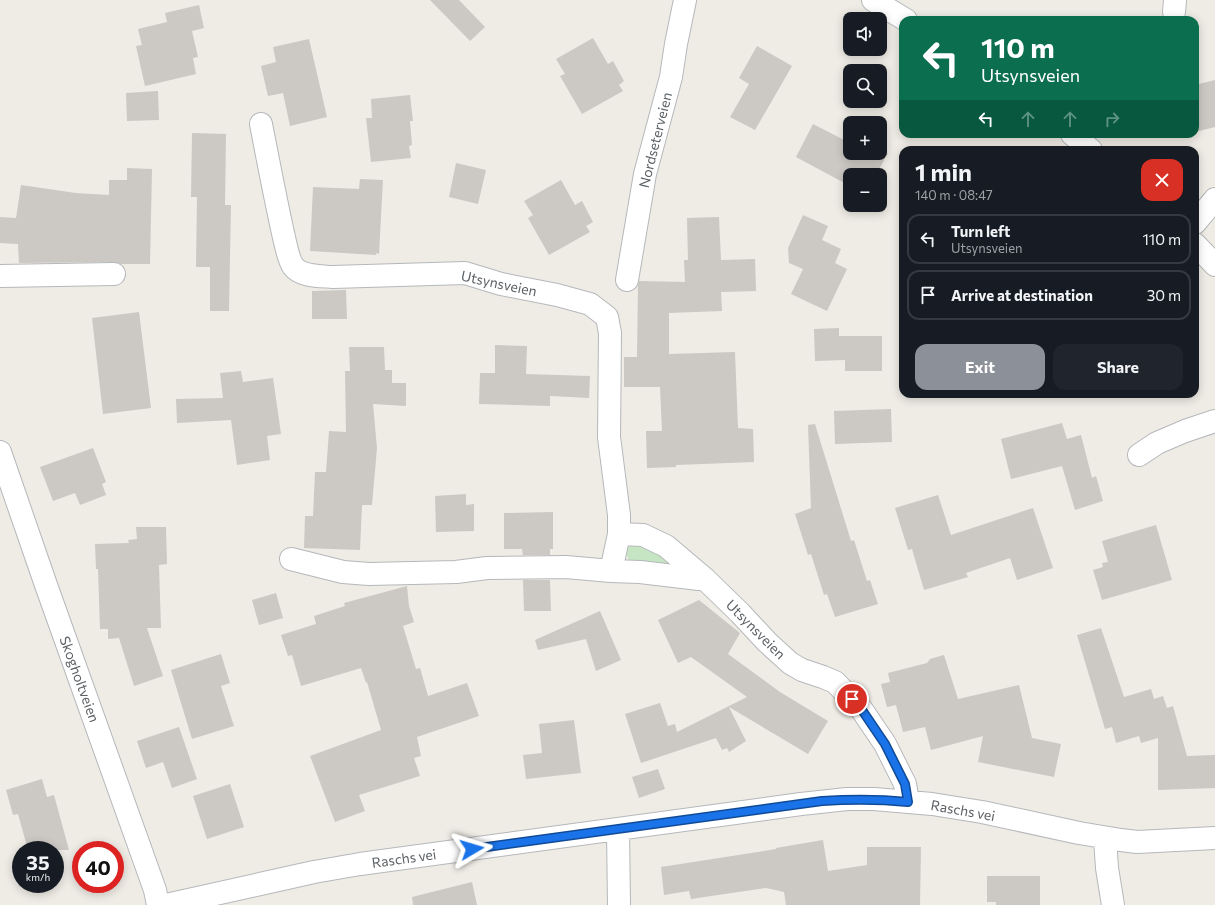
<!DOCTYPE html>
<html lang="en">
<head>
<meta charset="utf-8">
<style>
	:root { --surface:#171b24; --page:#20242c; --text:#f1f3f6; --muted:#9ea1a6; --line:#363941; --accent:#8c9099 }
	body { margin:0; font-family:Commissioner,sans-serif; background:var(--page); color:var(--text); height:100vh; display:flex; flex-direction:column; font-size:15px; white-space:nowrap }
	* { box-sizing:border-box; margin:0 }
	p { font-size:13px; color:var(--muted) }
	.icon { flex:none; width:22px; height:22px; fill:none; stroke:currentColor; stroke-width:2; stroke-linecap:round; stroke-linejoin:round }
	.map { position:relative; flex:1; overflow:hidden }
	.side { position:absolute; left:899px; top:146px; width:300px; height:252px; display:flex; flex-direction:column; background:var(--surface); border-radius:12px; box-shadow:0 2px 10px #0003 }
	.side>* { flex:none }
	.guide { position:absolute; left:899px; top:16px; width:300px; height:122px; border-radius:12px; box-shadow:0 2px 10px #0003; background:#0b6e4f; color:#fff; overflow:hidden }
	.buttons { position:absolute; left:843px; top:12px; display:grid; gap:8px }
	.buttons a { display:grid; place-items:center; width:44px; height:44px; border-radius:8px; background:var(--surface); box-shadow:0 2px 10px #0003; font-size:20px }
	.speed { position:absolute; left:12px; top:841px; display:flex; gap:8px; font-size:20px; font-weight:700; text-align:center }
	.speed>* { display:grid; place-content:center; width:52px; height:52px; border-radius:50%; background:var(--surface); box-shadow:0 2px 10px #0003; line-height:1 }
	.speed small { font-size:10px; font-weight:400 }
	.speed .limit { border:6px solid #d22; background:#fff; color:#111 }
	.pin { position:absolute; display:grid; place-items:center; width:34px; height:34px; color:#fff; margin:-17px; border:2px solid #fff; border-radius:50%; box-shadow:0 1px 4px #0007 }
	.me { position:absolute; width:44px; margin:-22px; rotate:83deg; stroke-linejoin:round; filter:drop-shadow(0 0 3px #0008) }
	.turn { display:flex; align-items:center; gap:14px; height:84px; padding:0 16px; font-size:18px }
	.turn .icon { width:52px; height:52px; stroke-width:2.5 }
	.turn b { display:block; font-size:28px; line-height:34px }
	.lanes { display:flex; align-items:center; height:38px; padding:0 16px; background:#0003; justify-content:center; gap:20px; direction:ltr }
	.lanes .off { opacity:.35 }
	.round { display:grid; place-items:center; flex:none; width:42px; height:42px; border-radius:12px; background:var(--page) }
	.summary { display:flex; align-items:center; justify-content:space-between; height:68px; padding:0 16px }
	h1 { font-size:24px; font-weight:700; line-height:30px }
	.cta { display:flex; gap:8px; margin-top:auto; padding:8px 16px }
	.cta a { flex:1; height:46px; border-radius:12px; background:var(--accent); color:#fff; font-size:16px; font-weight:700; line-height:46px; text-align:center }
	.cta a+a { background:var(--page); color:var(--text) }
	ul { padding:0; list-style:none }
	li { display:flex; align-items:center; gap:12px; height:50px; margin:0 8px 6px; padding:0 8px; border:2px solid var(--line); border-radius:12px }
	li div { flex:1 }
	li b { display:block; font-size:15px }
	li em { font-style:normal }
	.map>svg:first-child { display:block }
	.green { fill:#c6e5c2 }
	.building { fill:#ccc8c4 }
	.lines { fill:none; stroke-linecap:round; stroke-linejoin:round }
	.minor-casing { stroke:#b5b8bb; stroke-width:24 }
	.minor { stroke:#fff; stroke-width:22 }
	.route-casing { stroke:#114b97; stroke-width:10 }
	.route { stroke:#1a73e8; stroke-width:7 }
	.labels { text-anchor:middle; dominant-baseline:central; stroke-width:3.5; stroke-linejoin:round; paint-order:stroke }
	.street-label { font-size:14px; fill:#5c6165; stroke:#fff }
</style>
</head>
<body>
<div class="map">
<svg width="1215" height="905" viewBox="0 0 1215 905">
	<rect width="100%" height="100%" fill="#efebe5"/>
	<!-- green -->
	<path class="green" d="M635,540L687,570L639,566L629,560L626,553L628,545Z"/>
	<!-- building -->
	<path class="building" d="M430,0H459L485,27L470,41Z
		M199,5L204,28L192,31L198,57L193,58L196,74L145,86L136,46L142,45L138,29L167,22L165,13Z
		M593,38L608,64L613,61L624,81L619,85L623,91L582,114L560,76L565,74L556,59Z
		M309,39L327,117L290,126L283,93L268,96L261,66L276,62L273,47Z
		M757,46L792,66L755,130L730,117L749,84L739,78Z
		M1215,80V127L1195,132V85Z
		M158,91L159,120L127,121L126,93Z
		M410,95L413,121H410L412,145L409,146L411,158L371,162L366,118H372L371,99Z
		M813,124L850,143V153H888L876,175H850V186L796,157Z
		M192,133L226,134L225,205H231L229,311H210V267H196L197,197H191Z
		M456,163L486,170L478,204L449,197Z
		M127,168L152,169L150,264H121L114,262L19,263L18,244L0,243V217L16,218L21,185L76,193L109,195V180H127Z
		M360,179L383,180L379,254L376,253V255L310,251L313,187L359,189Z
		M561,180L575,205L582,201L593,222L586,226L590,232L549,255L528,218L533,215L524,201Z
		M803,215L828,226L822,240L841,249L835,263L847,269L827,311L791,294L803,269L789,263L788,248Z
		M719,217L721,260L755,259L756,291L721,292L722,311L669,313V354L735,352L738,428L753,429L754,462L676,465V467L647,468L646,431H662L660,387H624V357H637L638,285L639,281L685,282L684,260H688L687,218Z
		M346,290L347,319H312V291Z
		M139,312L151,408L103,414L92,318Z
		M839,328V336H882V371H845V360L815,361L814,329Z
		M495,345L527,346L526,374L590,376L589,398L550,396V406L479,404L480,373H495Z
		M349,347H384L385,370H392V383H406V406L373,404L377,448L372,505H362L360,550L304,548L305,516H313L315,472H326L329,431L346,432L345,371H350Z
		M241,371L243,382L273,378L281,434L267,436L270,460L237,465L231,420L177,423L176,399L223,398L220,373Z
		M891,409L892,442L835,444L834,411Z
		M1062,423L1067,439L1081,435L1092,478L1096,476L1103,501L1075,510L1062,466L1011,479L1001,439Z
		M815,424L851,541L854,540L867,581L870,580L878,604L835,617L827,594L824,595L811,554L808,555L795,514L811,508L808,425Z
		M93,448L106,482L102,484L106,495L80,505L75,493L53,501L40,467Z
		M466,494V505L474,504V531L436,532L435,496Z
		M938,495L951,535L1033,508L1053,568L1017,580L1010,558L966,573L968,577L924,590L912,549L908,550L895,508Z
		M553,512V549H550V555H523L522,549H504V513Z
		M1156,525L1172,580L1102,600L1093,570L1103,567L1102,563L1108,562L1102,541Z
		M136,527H166L167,564L159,565L161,628H147L163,676L134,686L119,638L108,639V629H100L98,569H96L95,544L129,543L128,540L137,539Z
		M523,580H550L551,611H524Z
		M407,586L409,606L414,622L403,626L416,669L420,668L428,696L467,683L479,716L417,737L421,756L414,758L420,776L359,795L365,811L335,822L310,756L381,730L367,682L366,683L361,668L301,686L292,655L288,656L281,635L316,624L314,616L345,606L344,603Z
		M276,593L283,618L259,625L252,600Z
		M699,600L740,633L728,654L780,692L828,721L808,754L729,707L746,741L729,752L727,748L722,750L716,738L641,763L625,714L660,703L668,726L675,724L677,732L747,697L691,657L678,663L658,620Z
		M600,611L621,660L596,671L586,639L538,650L535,640Z
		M1101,628L1124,697L1151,689L1154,699L1163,696L1167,708L1173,706L1187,756L1215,755V788L1158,790V738L1141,743L1139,736L1116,743L1112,727L1105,729L1077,635Z
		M221,654L230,683L221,686L234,726L192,739L171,670Z
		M944,655L958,699L1019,685L1032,738L1061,744L1054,777L978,762L983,736L931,750L925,727L903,732L896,705L887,707L881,684L890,682L888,673L927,663L930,659Z
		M574,720L581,773L526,779L523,755L542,753L539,724Z
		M179,727L197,779L172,788L163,762L146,768L137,741Z
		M658,769L665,789L639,798L632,777Z
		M42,779L47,797L54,795L69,850H28L18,814L13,815L6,790Z
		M230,784L244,827L207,839L193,796Z
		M823,840L828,871L867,865V847H921L920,905H786L784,892L766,888L691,899L689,891L664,895L661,867L776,849V848Z
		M987,876H1040V905H996V902H987Z
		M472,882L477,905H413L412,897Z"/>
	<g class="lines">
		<defs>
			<path id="minor" d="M873,0L906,20
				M1174,12L1175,0
				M261,124C268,160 275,197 283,233C285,241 288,259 293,266C301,277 320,276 333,277L465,273L501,284L557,295L590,304L607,317L610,333L609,437L619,515V534
				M1072,134L1091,150
				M1195,223L1215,199
				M1195,244L1215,265
				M0,276L114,274
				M627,280L645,174L671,77L676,44L685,0
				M0,452L46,585L155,890L158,905
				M1139,455L1157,443L1185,431L1215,421
				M291,559L343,572L369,574L456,572L487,568L566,567L611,571L619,534L643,535L666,546L705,579L740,613L767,642L790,663L802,670L823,677L835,682L862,710L885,744L905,784L908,802
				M611,571L640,572L699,579H705
				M618,830L619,905
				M1105,838L1107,868L1113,905
				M166,905L314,872L360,864L801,804L847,799H874L932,804L982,812L1079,833L1121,840L1137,842L1215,838"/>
		</defs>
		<!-- minor casing -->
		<use href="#minor" class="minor-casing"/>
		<!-- minor -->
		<use href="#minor" class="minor"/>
	</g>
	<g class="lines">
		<defs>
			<path id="route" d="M472,849L822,801C851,799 879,799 908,802L905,784L885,744L862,710L852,699"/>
		</defs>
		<!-- route casing -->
		<use href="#route" class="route-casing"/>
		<!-- route -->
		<use href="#route" class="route"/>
	</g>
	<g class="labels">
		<!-- street labels -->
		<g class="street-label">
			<text transform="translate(655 140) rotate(-76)">Nordseterveien</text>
			<text transform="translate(499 283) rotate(12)">Utsynsveien</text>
			<text transform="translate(756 629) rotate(45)">Utsynsveien</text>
			<text transform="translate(80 679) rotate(70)">Skogholtveien</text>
			<text transform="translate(963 810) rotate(10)">Raschs vei</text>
			<text transform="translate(404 858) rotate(-8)">Raschs vei</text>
		</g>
	</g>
</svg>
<div class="buttons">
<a><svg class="icon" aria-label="sound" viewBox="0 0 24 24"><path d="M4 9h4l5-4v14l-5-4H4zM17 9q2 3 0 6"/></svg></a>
<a><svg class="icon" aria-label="search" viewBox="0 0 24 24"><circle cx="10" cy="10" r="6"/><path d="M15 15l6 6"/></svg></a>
<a>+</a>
<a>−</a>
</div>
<div class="speed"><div>35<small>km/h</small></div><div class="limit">40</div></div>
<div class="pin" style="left:852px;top:699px;background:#d93025"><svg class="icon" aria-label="arrive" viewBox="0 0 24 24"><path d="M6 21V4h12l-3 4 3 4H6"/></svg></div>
<svg class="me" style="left:472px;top:849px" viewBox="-20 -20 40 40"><path d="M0-17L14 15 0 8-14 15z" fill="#1a73e8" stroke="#fff" stroke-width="4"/></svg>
<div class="guide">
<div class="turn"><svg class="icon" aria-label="left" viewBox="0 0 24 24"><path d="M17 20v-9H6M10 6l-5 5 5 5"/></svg><div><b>110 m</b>Utsynsveien</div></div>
<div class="lanes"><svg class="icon" aria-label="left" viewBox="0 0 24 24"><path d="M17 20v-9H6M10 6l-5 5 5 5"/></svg><svg class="icon off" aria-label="ahead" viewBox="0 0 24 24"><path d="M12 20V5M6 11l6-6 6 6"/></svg><svg class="icon off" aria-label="ahead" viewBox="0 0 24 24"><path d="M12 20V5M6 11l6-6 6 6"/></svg><svg class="icon off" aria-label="right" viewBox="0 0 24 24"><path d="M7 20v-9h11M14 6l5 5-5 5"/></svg></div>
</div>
<section class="side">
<div class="summary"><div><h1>1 min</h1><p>140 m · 08:47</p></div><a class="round" style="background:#d93025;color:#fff"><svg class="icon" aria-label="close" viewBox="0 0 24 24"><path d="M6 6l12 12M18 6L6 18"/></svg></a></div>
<ul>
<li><svg class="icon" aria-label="left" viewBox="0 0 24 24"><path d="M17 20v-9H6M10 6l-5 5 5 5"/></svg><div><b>Turn left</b><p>Utsynsveien</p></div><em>110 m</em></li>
<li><svg class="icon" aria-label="arrive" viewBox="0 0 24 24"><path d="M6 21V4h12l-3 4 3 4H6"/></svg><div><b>Arrive at destination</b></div><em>30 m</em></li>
</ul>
<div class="cta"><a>Exit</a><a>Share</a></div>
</section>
</div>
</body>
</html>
